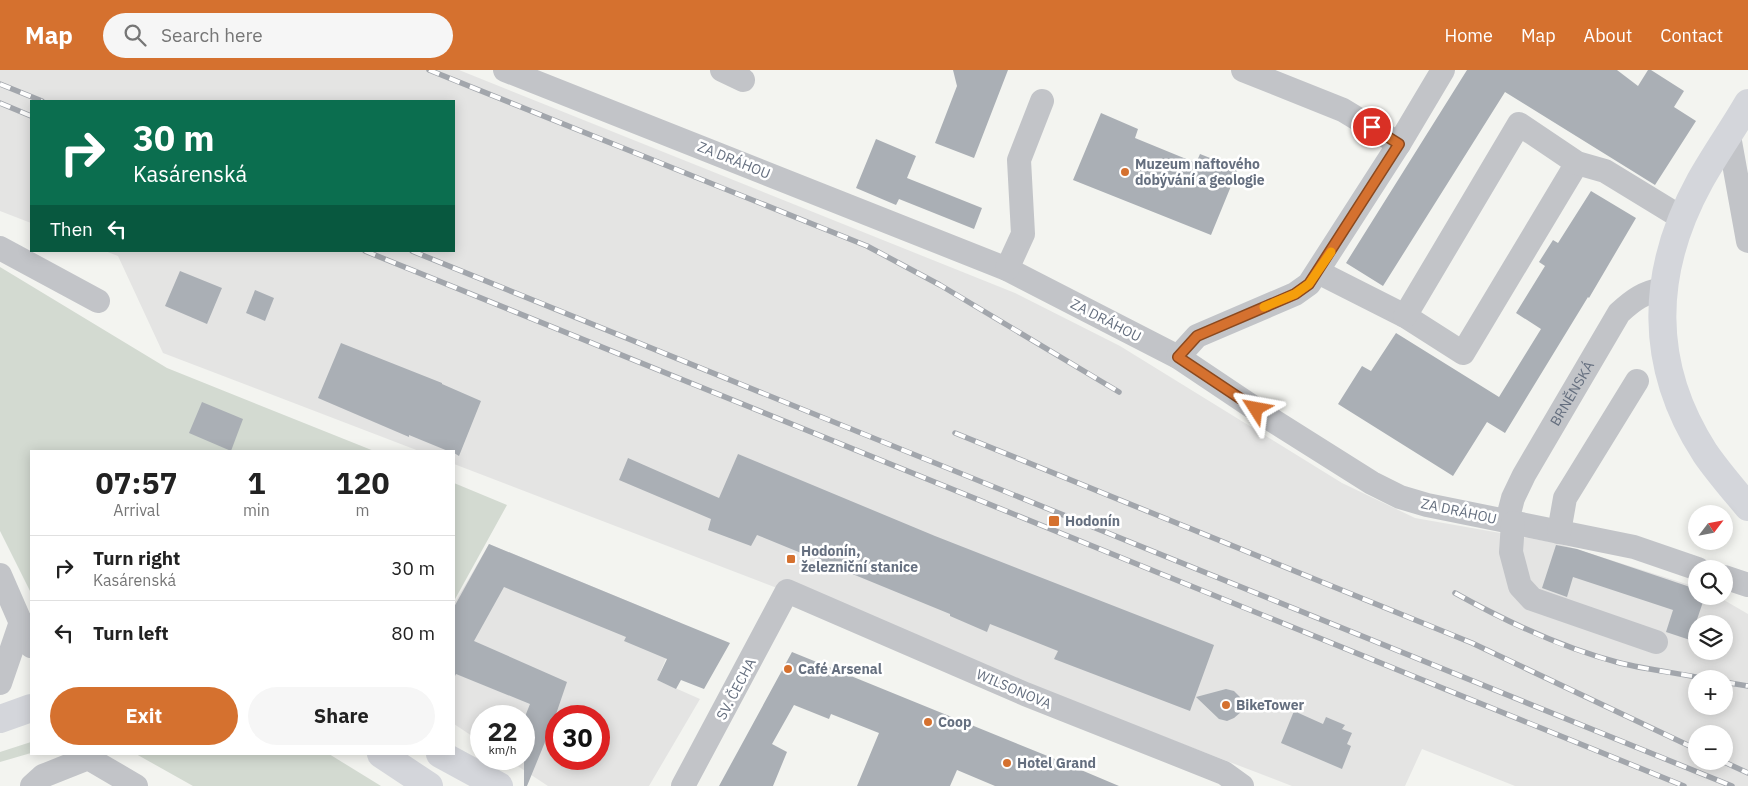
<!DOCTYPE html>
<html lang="en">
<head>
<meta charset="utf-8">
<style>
	:root { --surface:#fff; --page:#f6f6f6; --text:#222; --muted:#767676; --line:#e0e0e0; --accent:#d5712f }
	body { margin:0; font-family:"IBM Plex Sans",sans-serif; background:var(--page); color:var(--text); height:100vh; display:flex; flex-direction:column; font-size:19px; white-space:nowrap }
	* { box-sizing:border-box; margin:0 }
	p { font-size:16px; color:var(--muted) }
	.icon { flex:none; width:28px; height:28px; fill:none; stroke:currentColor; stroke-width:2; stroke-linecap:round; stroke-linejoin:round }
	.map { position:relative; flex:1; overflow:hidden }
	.sheet { position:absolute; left:30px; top:380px; width:425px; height:305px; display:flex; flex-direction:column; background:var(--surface); border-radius:0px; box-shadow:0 2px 12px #0003 }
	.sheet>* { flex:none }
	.banner { position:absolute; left:30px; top:30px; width:425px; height:152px; border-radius:0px; box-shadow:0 2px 12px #0003; background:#0b6e4f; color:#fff; overflow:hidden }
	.needle { width:32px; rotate:58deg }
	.fabs { position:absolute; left:1688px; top:435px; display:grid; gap:10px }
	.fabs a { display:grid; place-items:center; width:45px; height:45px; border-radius:50%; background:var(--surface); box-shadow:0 2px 12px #0003; font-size:25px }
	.speed { position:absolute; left:470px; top:635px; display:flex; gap:10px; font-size:25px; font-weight:700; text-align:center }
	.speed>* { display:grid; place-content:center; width:65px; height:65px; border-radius:50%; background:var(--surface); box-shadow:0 2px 12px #0003; line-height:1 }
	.speed small { font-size:12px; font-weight:400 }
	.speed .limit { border:8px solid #d22; background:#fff; color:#111 }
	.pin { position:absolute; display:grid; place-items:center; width:42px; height:42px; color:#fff; margin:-21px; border:2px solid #fff; border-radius:50%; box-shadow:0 1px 5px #0007 }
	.me { position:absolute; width:55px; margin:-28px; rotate:304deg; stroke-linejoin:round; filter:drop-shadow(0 0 4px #0008) }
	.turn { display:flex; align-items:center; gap:18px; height:105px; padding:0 20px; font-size:22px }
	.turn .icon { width:65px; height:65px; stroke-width:2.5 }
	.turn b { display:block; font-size:35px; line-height:42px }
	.then { display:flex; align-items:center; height:48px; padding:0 20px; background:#0003; gap:10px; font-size:19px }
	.eta { display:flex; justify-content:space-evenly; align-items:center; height:85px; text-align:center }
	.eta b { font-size:30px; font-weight:800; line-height:35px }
	.button { display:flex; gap:10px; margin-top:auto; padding:10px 20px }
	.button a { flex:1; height:58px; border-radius:30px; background:var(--accent); color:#fff; font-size:20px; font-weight:800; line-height:58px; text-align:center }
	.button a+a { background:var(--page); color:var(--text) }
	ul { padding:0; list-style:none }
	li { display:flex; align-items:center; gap:15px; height:65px; padding:0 20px; border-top:1px solid var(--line) }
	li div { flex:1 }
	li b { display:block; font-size:19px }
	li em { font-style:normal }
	header { display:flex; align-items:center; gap:30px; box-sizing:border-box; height:70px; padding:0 25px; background:var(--accent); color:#fff }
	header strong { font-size:24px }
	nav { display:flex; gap:28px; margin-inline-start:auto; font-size:18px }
	.search { width:350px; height:45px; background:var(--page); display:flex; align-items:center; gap:12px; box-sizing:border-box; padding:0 18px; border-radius:28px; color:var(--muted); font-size:19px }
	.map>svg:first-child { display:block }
	.built { fill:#e4e4e3; fill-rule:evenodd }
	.green { fill:#d3dad1 }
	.building { fill:#aaafb5 }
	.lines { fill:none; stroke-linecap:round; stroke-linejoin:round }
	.minor { stroke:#c2c4c8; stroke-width:24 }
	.major { stroke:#d4d6db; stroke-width:28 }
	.rail-casing { stroke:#a2a6ac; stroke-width:5.5 }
	.rail { stroke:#fff; stroke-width:4; stroke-dasharray:11; stroke-linecap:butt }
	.route-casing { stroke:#8a491f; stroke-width:12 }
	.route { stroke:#d5712f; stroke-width:9 }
	.slow { stroke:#f59e0b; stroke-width:9 }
	.poi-dot { fill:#d5712f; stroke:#fff; stroke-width:2 }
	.labels { text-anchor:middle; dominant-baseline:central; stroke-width:5; stroke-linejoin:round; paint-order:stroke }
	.street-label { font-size:14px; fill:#656f7f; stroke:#fff }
	.poi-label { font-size:14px; font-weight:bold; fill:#656f7f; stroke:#fff; text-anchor:start }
</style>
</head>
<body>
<header>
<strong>Map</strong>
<div class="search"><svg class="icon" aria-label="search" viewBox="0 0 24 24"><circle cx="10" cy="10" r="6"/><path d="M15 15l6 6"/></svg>Search here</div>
<nav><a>Home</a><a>Map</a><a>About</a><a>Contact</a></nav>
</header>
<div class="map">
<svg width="1748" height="716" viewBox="0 0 1748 716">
	<rect width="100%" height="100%" fill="#f3f4f0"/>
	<!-- built -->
	<path class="built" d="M0,0H459L1015,223L1120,276L1342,413L1415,448L1557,473L1696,517V526H1717L1748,544V716H1515L1422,679L1405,716H1292L454,394V381H419L163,283L118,186L105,181H454V31H31V153L0,141ZM1696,554H1724V581H1696ZM1696,609H1724V636H1696ZM1696,664H1724V691H1696Z
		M489,474L681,553L657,610L700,629L649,716H548L507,689H524V646H481V672L454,654V534ZM556,646H599V689H556Z"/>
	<!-- green -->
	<path class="green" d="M0,197L167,298L374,381H31V523L0,461Z
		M454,413L507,435L454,531Z
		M31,672V683L0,692V682Z
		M136,684H329L381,716H193Z"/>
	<!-- building -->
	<path class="building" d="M953,0H1008L974,88L935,73L957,16Z
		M1467,0H1617L1638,16L1648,0H1651L1684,21L1674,37L1696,51L1655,115L1505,22L1383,216L1346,193Z
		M1101,43L1138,59L1135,68L1196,93L1200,84L1238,99L1211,165L1073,110Z
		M876,69L916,86L907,108L982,138L974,159L899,129L896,135L856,118Z
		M1591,121L1636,148L1589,228L1588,227L1505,363L1487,352L1453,406L1338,334L1362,296L1371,301L1396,263L1499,327L1541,259L1516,243L1545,196L1539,192L1553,170L1558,173Z
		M180,201L222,218L207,254L165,236Z
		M255,220L274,228L265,251L246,243Z
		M341,273L442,313V314L481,331L459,386L454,383V381H448L409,365V367L318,328Z
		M202,332L243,349L231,381L189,363Z
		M738,384L935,466L1214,575L1190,641L1054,589L1058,581L990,554L987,562L950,546V544L757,465L751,476L708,460L711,449L619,410L628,388L719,428Z
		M489,474L681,553L730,573L704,619L681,610L676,619L657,610L667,589L624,571L626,567L504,517L474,571L567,612L554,650L527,716H524V649L530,634L456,604L454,608V537Z
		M1556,475L1577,479L1696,519V526H1705L1690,570L1666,562L1673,540L1573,507L1567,527L1542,518Z
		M792,582L1055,689L1119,716H995L957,700L950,716H857L879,663L831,644L829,649L794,635L772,674L787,682L773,716H719Z
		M1226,619L1234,621L1240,627L1242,634L1241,642L1234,648L1227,651L1219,649L1196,627Z
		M1294,641L1323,654L1326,647L1345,655L1342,659L1352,663L1347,674L1351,676L1342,699L1281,673Z"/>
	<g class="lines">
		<!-- minor -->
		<g class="minor">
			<path d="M505,0L1007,199L1178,287L1272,350L1372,413L1400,427L1427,435L1634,477L1698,499"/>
			<path d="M722,0L743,10"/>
			<path d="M1243,0L1343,40L1399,74"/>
			<path d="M1729,66L1748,171"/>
			<path d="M0,178L98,231"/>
			<path d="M1007,199L1023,164L1019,90L1042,31"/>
			<path d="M1318,202L1405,246L1463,283L1577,93"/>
			<path d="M1405,246L1519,54L1577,93L1605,101L1682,148"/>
			<path d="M1178,287L1197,266L1295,224L1309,214L1399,74L1443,0"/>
			<path id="s1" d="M1507,451L1513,428L1524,405L1619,243C1633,230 1644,222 1663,219"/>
			<path d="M1513,453L1511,482L1520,516L1532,529L1656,572"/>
			<path d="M1559,462L1565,428L1637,311"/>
			<path d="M0,505L31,576"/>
			<path d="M1724,507L1748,515"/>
			<path d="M0,613L21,552"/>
			<path d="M32,716L43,706L88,688L136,716"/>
			<path d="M683,716L787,521L1025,624L1224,703L1242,716"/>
		</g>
		<!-- major -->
		<path class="major" d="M1748,33C1733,59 1715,84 1700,111C1650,202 1648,295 1705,383C1718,402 1733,419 1748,437
			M0,649L31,638
			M381,684L429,716
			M440,684L499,716"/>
		<defs>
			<path id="rail" d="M429,0L867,176L940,215L1119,322
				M0,14L42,31
				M0,33L31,46
				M365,181L1684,716
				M412,181L1732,716
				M955,363L1472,573L1696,679
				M1455,523C1507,552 1562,578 1620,593C1649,600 1678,603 1707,609
				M1724,612L1748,616
				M1722,691L1748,703"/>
		</defs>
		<!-- rail casing -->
		<use href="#rail" class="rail-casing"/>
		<!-- rail -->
		<use href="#rail" class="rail"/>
	</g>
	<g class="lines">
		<defs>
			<path id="route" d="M1256,339L1178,287L1197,266L1295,224L1309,214L1399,74L1372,57"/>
		</defs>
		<!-- route casing -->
		<use href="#route" class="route-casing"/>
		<!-- route -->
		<use href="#route" class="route"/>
		<!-- slow -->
		<path class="slow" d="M1264,237L1295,224L1309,214L1331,182"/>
	</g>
	<!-- markers -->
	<g class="poi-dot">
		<circle cx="1125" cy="102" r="5"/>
		<rect x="1048" y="445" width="12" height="12" rx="2.5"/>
		<rect x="786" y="484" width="10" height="10" rx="2.5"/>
		<circle cx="788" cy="599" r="5"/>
		<circle cx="1226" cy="635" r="5"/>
		<circle cx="928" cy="652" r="5"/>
		<circle cx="1007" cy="693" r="5"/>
	</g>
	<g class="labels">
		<!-- street labels -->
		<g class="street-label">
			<text transform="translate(734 90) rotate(22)">ZA DRÁHOU</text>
			<text transform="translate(1106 250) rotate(27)">ZA DRÁHOU</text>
			<text stroke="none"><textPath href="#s1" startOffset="144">BRNĚNSKÁ</textPath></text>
			<text transform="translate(1459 441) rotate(12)">ZA DRÁHOU</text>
			<text transform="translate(736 619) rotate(-62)">SV. ČECHA</text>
			<text transform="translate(1014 619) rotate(23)">WILSONOVA</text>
		</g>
		<!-- poi labels -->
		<g class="poi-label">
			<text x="1135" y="94">Muzeum naftového<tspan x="1135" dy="16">dobývání a geologie</tspan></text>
			<text x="1065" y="451">Hodonín</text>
			<text x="801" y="481">Hodonín,<tspan x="801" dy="16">železniční stanice</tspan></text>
			<text x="798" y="599">Café Arsenal</text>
			<text x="1236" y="635">BikeTower</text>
			<text x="938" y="652">Coop</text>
			<text x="1017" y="693">Hotel Grand</text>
		</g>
	</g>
</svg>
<div class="fabs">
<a><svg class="needle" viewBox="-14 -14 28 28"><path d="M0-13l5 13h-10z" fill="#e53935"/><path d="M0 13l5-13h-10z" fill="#767676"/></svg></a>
<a><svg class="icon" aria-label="search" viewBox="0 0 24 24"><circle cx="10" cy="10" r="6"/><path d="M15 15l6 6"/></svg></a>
<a><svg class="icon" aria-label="layers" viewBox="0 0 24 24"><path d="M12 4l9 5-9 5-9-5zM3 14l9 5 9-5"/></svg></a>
<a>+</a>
<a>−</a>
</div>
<div class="speed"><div>22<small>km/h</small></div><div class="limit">30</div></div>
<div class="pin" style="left:1372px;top:57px;background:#d93025"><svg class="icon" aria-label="arrive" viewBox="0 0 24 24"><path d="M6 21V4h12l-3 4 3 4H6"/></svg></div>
<svg class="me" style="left:1256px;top:339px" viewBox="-20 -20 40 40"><path d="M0-17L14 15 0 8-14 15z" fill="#d5712f" stroke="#fff" stroke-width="4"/></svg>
<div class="banner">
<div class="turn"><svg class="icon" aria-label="right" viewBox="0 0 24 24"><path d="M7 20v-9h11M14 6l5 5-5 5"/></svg><div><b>30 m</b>Kasárenská</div></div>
<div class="then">Then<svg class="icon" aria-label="left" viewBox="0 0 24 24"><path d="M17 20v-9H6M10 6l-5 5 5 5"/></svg></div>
</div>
<section class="sheet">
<div class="eta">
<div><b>07:57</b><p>Arrival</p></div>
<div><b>1</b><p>min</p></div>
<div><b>120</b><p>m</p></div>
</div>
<ul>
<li><svg class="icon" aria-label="right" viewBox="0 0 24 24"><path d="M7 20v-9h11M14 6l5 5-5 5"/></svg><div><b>Turn right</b><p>Kasárenská</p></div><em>30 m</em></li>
<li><svg class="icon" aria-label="left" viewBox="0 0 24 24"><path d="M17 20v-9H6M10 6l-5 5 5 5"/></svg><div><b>Turn left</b></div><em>80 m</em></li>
</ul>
<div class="button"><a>Exit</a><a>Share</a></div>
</section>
</div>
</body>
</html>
